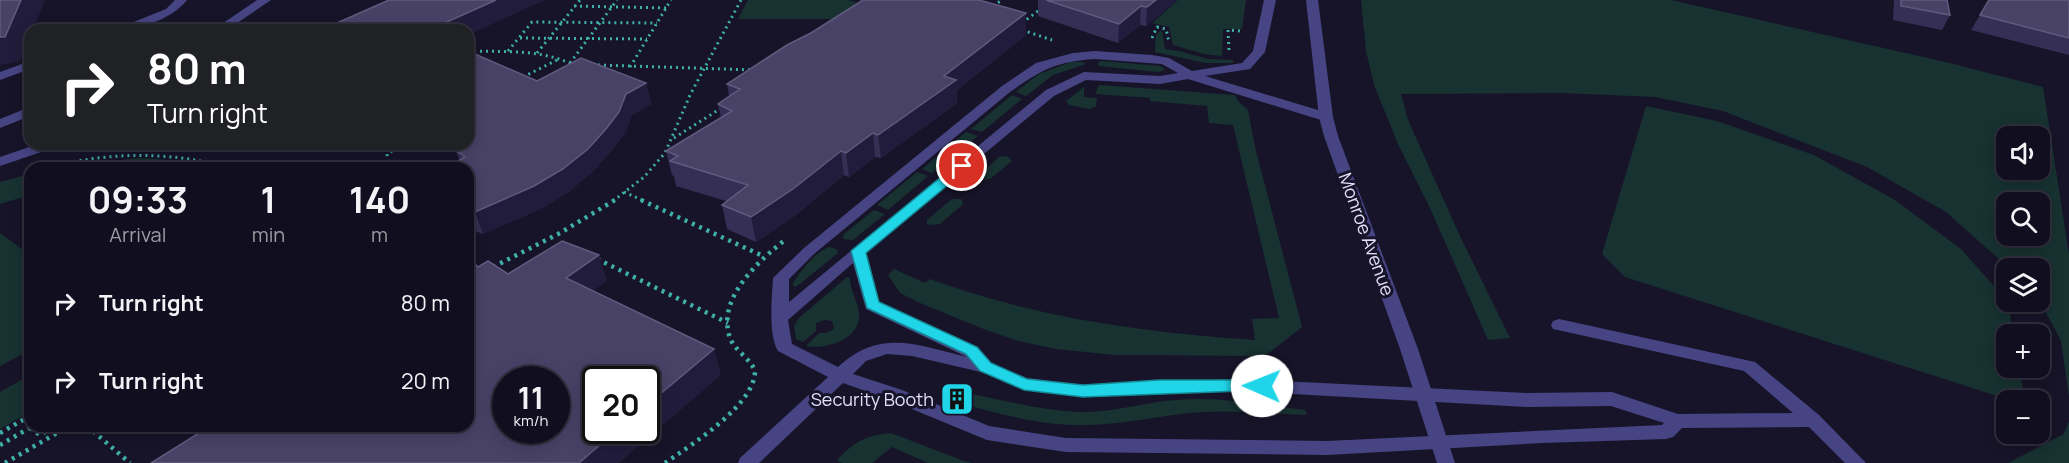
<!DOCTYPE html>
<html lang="en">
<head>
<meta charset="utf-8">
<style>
	:root { --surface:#110f1f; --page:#1a1828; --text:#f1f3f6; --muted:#9c9ca4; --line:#302f3d }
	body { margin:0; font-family:Manrope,sans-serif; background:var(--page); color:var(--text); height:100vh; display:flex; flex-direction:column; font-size:22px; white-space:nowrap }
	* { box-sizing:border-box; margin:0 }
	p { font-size:20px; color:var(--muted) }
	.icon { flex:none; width:33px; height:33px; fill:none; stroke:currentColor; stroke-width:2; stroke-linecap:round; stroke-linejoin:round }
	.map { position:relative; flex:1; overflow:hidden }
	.details { position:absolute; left:24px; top:162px; width:450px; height:270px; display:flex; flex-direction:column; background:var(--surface); border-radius:18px; box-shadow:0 3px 15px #0003,0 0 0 2px var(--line) }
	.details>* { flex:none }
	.hud { position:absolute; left:24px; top:24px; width:450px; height:126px; border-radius:18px; box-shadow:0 3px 15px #0003,0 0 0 2px var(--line); background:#202124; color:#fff; overflow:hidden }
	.tools { position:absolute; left:1996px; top:126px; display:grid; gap:12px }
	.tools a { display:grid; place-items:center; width:54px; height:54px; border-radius:12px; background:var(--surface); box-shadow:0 3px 15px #0003,0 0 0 2px var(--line); font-size:30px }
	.speed { position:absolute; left:492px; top:366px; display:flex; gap:12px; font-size:30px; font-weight:700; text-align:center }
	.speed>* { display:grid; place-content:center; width:78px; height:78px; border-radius:50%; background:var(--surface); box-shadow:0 3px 15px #0003,0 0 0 2px var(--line); line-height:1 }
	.speed small { font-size:15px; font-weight:400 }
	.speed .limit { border:3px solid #111; border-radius:9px; background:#fff; color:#111 }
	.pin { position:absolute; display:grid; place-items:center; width:51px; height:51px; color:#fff; margin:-26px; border:3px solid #fff; border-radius:50%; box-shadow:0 2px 6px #0007 }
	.me { position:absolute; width:66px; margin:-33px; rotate:271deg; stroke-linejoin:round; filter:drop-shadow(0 0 4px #0008) }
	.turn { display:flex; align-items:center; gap:21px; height:126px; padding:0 24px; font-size:27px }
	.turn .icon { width:78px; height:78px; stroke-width:2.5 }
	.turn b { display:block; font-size:42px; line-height:51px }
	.eta { display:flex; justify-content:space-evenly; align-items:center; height:102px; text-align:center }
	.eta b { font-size:36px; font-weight:700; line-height:42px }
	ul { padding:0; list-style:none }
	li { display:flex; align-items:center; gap:18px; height:78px; padding:0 24px }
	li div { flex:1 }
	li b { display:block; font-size:22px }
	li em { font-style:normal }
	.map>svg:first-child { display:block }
	.green { fill:#173231; fill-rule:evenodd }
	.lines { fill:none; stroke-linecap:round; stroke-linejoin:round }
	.path-far1 { stroke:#3eb0a8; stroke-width:3; stroke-dasharray:2 4; stroke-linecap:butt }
	.path { stroke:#3eb0a8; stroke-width:4.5; stroke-dasharray:3 5; stroke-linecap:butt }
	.service { fill:#464483; fill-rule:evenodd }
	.minor { fill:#464483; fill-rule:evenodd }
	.tertiary { fill:#464483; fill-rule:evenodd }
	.wall { fill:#362f55 }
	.shaded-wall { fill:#221c3c }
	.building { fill:#484267; stroke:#605b7e; stroke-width:1.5; fill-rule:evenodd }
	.route { fill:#20d5e7; stroke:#158a96; stroke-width:1.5 }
	.labels { text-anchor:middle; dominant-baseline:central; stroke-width:6; stroke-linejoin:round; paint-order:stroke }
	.street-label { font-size:18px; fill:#e2dffc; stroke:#171429 }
	.poi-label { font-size:18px; fill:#e2dffc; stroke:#171429; text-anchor:end }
</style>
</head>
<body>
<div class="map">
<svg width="2069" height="463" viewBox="0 0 2069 463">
	<rect width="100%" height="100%" fill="#171429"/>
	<!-- green -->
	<path class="green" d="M748,0H848L865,5L860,19H738Z
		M1178,0H1246L1242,29H1223L1222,56L1204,54L1173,45L1169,27L1152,23Z
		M1361,0H1671L1950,63L2043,87L2069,254V397L2061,341L2040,301V268H2009L1946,212L1867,167L1723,111L1655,97L1563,93L1401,94L1408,120L1459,234L1510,338L1488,340L1430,208L1398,144L1374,85L1366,51ZM2007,136H2040V170H2007ZM2007,202H2040V236H2007Z
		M1162,30L1165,49L1179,51L1208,59L1233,60V63H1205L1155,52L1156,35Z
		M1102,61L1161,66L1165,70L1158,72L1099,66L1098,63Z
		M1071,62H1082L1086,64L1053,75L1026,96L1016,92L1039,74Z
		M1099,85L1235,95L1238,101L1248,110L1255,147L1302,327L1265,356L1115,355L1056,349L1018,341L981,328L920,303L900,293L888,275L894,269L925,283L930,279C1037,318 1142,332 1255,340L1252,319L1279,318L1233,125L1209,123L1207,106L1150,101V98L1095,94Z
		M1084,87V97L1097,98L1096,106L1090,109L1069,105L1066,101Z
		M1012,95L1022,99L982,132L971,129Z
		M1646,106L1717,121L1814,155L1895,200L1961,249L2008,302L2013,334H2007V368H2019L2025,400H2010L1625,277L1602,254Z
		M966,132L978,136L932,173L922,169Z
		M1007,156L1012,161L990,179L979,180L978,176L999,157Z
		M137,158L191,161L219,168H57Z
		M917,172L928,176L888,210L877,205Z
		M30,174V195L0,204V182Z
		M952,199H961L963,204L940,224L927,225V220Z
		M874,210L885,214L853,240L843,239L844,234Z
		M0,233L30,255V350L0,366Z
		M830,247L838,250V253L796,287L792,285C800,272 815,251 830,247Z
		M847,277L850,278C850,291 858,301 859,314C861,339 826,350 806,346L819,333H826L834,329L832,321L825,320L816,323V331L803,342L796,339L794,326L799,318Z
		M30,375V412L0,429V392Z
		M966,393C1004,400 1042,411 1080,412C1113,413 1144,402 1176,400C1219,396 1263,405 1305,410L1307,415C1272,414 1237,410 1202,412C1158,415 1115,427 1071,425C1032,423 996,413 959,403Z
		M2069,421V463H2008L2064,434Z
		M891,433L964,461L972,463H928L892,447L872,463H842L837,460C855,441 865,436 891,433Z"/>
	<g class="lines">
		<!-- path-far1 -->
		<path class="path-far1" d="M574,6L666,8
			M993,6L1002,0
			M1022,23L1042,8
			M1022,30L1052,40
			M520,38L647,39
			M1152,38L1157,27L1166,29L1169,42
			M1229,50L1228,30L1240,31
			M468,51C504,52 539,49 572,64
			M508,51L532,22L657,23
			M537,53L580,0
			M570,63L617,0
			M598,65L755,70
			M630,67L671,0
			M523,77L559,59
			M674,138L723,107
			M62,164C119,152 174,152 230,168
			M389,168L387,154L404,144
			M624,192L644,201
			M613,201L644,177L665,153L690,95L741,0"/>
		<!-- path -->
		<path class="path" d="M641,200L763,256
			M597,259L728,323
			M493,267L560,233L615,200
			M87,426L130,463
			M30,428L40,435L56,426
			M0,433L30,416
			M0,445L33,426
			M5,463L69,426
			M665,463C691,445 755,405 755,371C750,358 735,351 730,338C716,298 759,261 786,239"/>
		<!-- service -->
		<path class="service" d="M175,0H187C171,20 139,30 114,30L166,9Z
			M257,0H271L227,30H213Z
			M1264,0H1276L1265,52L1250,69L1205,76L1331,114L1333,117L1331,120H1321L1188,79L1160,84L1086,80L1054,96L1043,105L866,252L879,302L978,347L991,363L1027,378L1083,385L1239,379L1527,393L1612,392L1678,414L1793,413L1744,371L1553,329L1551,325L1553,321L1559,319L1755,362L1819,415L1866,463H1845L1809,427L1682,428L1673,437L1666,439L1542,443L1327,455L1066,452L987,440L890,400L843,383L759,463H738L740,458L828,377L778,351C768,334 772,298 773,278L804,248L1002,86L1036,63L1073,53L1095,51L1152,55L1169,58L1192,71L1242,63L1253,51ZM1095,59L1162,64L1178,73L1160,76L1084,72L1046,90L789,302V279L814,254L1010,92C1043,69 1055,62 1095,59ZM853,263L866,309L967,357C917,345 880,328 838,367L792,344L788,320ZM887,354L912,356L981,372L1024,390L1083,397L1239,391L1527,407L1611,406L1664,423L1662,425L1327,441L1066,438L989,426L902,390L853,374L866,361Z
			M30,61V69L0,80V72Z
			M38,144H58L56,147L0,166V157Z"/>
		<!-- minor -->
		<path class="minor" d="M30,107V116L0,128V119Z"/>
		<!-- tertiary -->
		<path class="tertiary" d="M1306,0H1318L1333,117L1338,136L1418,349L1455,463H1437L1400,349L1324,136L1319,117Z"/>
	</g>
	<!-- wall -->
	<path class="wall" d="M1038,0H1177L1146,26L1140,25L1118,43L1038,16Z
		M1894,0H1947L1950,15L1942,30L1893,20Z
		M2069,0V55L1971,30L1980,15Z
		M1026,13V35L957,90V103L881,158L875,157L849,177L844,175L797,214L756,242L727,229L722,205L726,201L676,186L674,176L672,175L666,151L721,117L718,104L729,96L727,84Z
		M468,51L537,81L646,83L651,104L632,115L625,133L612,150L594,170L570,191L542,208L483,234L475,231L468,233V168L460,160L456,152L443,144H468Z"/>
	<!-- shaded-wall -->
	<path class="shaded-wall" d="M21,0H45L33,30H30V36L20,61L0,65V37Z
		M496,0H545L468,35V30H429Z
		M1156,0H1177L1146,26L1147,7Z
		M1141,6L1140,25L1118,43L1119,24Z
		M1026,13V35L957,90V103L881,158L878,135L944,76Z
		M646,83L651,104L632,115L625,133L612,150L594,170L570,191L542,208L483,234L475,212L626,94Z
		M873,133L875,157L849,177L846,153Z
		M841,151L844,175L797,214L756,242L751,217Z
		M468,213L475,231L468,233Z
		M599,255L607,281L575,303L566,278Z
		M714,349L721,375L619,463H579L617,430H646V406Z"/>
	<!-- building -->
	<path class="building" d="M0,0H21L5,37H0Z
		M389,0H496L429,30H321Z
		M863,0H979L1026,13L944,76L956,80L878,135L873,133L846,153L841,151L793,189L751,217L722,205L748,185L670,161L678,156L666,151L732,111L718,104L740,89L727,84L787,45L811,33Z
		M1046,0H1156L1147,7L1141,6L1119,24Z
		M1901,0H1947L1950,15L1901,6Z
		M1989,0H2069V38L1980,15Z
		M468,51L537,81L581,58L646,83L626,94L619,112L606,129L588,149L563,169L534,186L475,212L468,209V168H446L465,157L456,150L466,144H468L470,142L468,141Z
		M562,241L599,255L566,278L714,349L646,406V380H596V430H617L579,463H151L210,426H468V264L472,261L478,267L488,261L508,274ZM506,380H556V430H506Z"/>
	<!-- route -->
	<path class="route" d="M962,162L968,166L967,169L866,253L879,302L977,347L991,363L1027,379L1083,385L1159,380H1262L1268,382L1270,386L1268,390L1083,397L1024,390L980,371L966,354L867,308L851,251L958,163Z"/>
	<!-- icons -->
	<defs>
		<symbol id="building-square" viewBox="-11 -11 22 22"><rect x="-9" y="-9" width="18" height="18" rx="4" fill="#20d5e7" stroke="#171429"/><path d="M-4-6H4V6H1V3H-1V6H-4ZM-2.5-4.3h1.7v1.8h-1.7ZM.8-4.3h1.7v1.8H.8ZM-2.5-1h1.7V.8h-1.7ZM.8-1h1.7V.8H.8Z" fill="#111"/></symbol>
	</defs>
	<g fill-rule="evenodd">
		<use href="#building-square" x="938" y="380" width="38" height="38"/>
	</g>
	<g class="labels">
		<!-- street labels -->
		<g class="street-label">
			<text transform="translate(1367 234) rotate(70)">Monroe Avenue</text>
		</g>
		<!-- poi labels -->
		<g class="poi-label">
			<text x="934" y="399">Security Booth</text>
		</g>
	</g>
</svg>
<div class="tools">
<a><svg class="icon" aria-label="sound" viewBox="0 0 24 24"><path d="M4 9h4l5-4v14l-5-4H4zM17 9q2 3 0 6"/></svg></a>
<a><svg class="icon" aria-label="search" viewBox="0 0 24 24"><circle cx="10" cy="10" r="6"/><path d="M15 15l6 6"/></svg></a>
<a><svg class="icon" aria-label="layers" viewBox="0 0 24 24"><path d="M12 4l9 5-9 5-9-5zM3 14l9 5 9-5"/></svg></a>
<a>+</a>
<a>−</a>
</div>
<div class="speed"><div>11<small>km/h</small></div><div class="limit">20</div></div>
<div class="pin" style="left:962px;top:166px;background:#d93025"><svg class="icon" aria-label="arrive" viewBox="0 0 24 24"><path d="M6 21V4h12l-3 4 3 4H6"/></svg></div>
<svg class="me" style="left:1262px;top:386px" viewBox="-20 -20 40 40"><circle r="19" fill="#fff"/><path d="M0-13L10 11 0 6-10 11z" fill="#20d5e7"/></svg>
<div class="hud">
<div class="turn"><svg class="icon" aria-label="right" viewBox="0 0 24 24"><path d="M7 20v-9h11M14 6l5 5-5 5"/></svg><div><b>80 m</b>Turn right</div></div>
</div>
<section class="details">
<div class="eta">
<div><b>09:33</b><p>Arrival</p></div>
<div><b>1</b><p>min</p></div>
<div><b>140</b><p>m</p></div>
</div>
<ul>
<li><svg class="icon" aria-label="right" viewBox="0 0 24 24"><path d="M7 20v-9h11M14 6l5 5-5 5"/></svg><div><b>Turn right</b></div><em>80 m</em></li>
<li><svg class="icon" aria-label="right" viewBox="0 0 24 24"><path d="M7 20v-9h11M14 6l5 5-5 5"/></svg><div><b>Turn right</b></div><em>20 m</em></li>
</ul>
</section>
</div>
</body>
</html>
